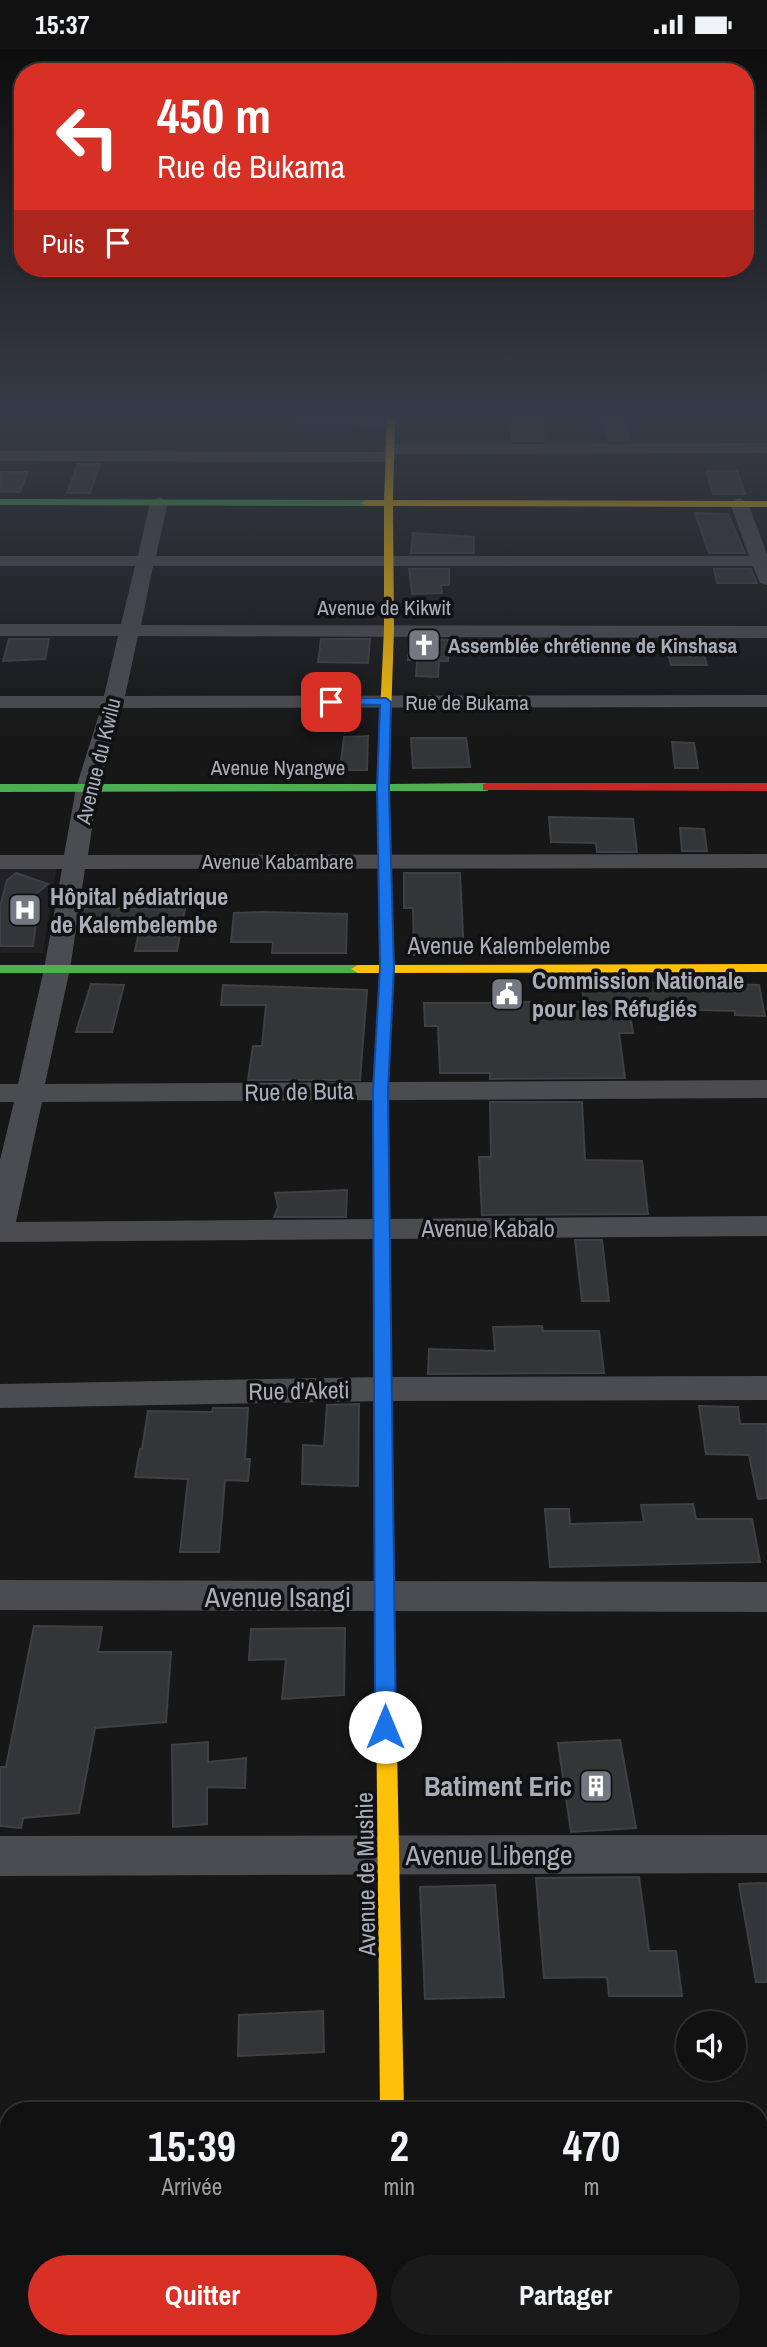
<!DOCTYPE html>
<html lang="fr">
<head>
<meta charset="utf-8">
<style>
	:root { --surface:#111; --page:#1a1a1a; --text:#f1f3f6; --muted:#9c9d9f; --line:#303131; --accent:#d93025 }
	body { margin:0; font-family:"Archivo Narrow",sans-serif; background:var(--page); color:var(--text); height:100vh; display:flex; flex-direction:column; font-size:26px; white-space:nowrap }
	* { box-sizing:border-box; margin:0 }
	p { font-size:23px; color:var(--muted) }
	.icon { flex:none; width:38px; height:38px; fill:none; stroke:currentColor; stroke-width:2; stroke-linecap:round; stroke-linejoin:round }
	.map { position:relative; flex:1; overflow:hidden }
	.panel { position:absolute; left:0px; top:2053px; width:768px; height:247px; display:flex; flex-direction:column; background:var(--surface); border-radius:28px 28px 0 0; box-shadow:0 2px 5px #0004,0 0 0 2px var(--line) }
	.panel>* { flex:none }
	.banner { position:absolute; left:14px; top:14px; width:740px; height:214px; border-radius:28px; box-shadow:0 2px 5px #0004,0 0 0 2px var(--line); background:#d93025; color:#fff; overflow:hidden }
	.buttons { position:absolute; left:676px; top:1962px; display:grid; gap:14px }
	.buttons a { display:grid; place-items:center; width:70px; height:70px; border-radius:50%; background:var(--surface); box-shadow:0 2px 5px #0004,0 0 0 2px var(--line); font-size:35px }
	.pin { position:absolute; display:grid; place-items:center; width:60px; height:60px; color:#fff; margin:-30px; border-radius:14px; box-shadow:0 4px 10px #0006 }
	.me { position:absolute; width:77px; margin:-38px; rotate:0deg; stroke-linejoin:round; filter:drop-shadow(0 0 5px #0008) }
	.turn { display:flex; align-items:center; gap:24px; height:147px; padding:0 28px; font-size:32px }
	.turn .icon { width:91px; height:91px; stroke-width:2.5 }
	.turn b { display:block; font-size:49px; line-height:60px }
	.then { display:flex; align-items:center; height:66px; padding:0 28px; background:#0003; gap:14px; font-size:26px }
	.eta { display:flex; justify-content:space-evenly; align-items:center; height:119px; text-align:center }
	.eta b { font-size:42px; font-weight:800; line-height:49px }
	.action { display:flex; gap:14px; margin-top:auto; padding:14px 28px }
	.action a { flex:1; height:80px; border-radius:42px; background:var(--accent); color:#fff; font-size:28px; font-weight:800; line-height:80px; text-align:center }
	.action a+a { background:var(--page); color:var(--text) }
	.status { display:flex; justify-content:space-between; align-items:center; height:49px; padding:0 35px; background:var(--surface); direction:ltr }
	.status svg { height:19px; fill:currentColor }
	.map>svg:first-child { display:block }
	.built { fill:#212124 }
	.building { fill:#343537; stroke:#3f4043; stroke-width:2 }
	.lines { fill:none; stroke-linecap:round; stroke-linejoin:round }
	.street { fill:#4b4c50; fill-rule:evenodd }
	.fast { fill:#4caf50; fill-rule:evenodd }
	.slow { fill:#ffc107; fill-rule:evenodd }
	.jam { fill:#c62828; fill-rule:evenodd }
	.route { fill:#1a73e8; stroke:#114b97; stroke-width:2 }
	.labels { text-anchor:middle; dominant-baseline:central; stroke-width:7; stroke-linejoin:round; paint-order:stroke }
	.far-street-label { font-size:21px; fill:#a8adb8; stroke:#111113 }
	.far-poi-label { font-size:21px; font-weight:bold; fill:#a8adb8; stroke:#111113; text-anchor:start }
	.poi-label { font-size:24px; font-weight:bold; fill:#a8adb8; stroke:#111113; text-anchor:start }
	.street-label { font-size:24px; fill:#a8adb8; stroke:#111113 }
	.near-street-label { font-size:28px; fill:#a8adb8; stroke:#111113 }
	.near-poi-label { font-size:28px; font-weight:bold; fill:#a8adb8; stroke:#111113; text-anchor:end }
</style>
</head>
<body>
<div class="status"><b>15:37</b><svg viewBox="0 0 49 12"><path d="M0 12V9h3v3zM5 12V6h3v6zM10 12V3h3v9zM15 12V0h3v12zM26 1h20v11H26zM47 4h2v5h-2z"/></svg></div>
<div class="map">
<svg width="767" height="2298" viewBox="0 0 767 2298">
	<rect width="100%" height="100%" fill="#171717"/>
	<!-- built -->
	<path class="built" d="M0,817H57L43,904H0Z"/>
	<!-- building -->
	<path class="building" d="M512,372H543L544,392H512Z
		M623,372L630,392H609L602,373Z
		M78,415H100L90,444H67Z
		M706,422H737L745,445H713Z
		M0,423H28L20,443H0Z
		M695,464L728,465L745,504H709Z
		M413,484L474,488V504H411Z
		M409,520H449V536H441L442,544L412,545Z
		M714,520H751L757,534H717Z
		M9,590H49L45,610L3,612Z
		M321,590H370L368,614L318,613Z
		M409,590L448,591V612H439L438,628L416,627L417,611H408Z
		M665,593H700L707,616H671Z
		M368,687L367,721H340L344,688Z
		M411,689H466L470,718L413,719Z
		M672,693L694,694L698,719H675Z
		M549,768L633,770L637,803H597L596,794L551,793Z
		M680,779L704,780L707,802H682Z
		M16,824L48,835L19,858H38L33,897H0V858L7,831Z
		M404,824H460L464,906H414L413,859H404Z
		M83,859L185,860L177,902H135L140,878H79Z
		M262,863L347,865L346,904H272L273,893H231L234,864Z
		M581,932L759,936L765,967L735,966V962L629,959L633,984H619L625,1029L490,1030V1024H440L438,977H425L424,954H497L495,937H515L517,953H584Z
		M91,935L124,936L112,983H76Z
		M223,936L367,941L360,1031H248L253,997H262L266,956H221Z
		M490,1053H582L585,1111L642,1112L648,1165L482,1166L479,1108H491Z
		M347,1141L346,1168H274L278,1158L275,1144Z
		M575,1191H602L609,1252H582Z
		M542,1277L543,1282H599L604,1324L428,1325L429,1300L495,1302L493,1278Z
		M359,1355L358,1437L302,1435L303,1396L324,1397L327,1356Z
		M699,1357L738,1358L740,1375H767V1449L758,1450L749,1406L706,1405Z
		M213,1359H248L245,1410H250L248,1432L225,1431L219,1503H180L188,1430L135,1428L140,1400H142L148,1362L212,1363Z
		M693,1455L696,1470H752L760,1513L550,1518L545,1460H569L570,1475L644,1473L641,1456Z
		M34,1577L102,1578L98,1603H171L166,1673L95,1679L79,1764L23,1769L21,1779L0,1777V1718H6Z
		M345,1579L344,1646L282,1650L286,1610L249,1611L251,1580Z
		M620,1691L636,1779L571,1783L558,1694Z
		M208,1693V1713L246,1709L245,1739L207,1738V1775L173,1778L172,1696Z
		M639,1828L649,1902H676L682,1947H609L607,1928L544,1929L536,1829Z
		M767,1834V1933H756L739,1835Z
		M495,1836L504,1948L425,1950L420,1838Z
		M323,1962L324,2003L238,2007L239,1966Z"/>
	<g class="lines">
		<!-- street -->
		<path class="street" d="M296,370H398L399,371L391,376L304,375Z
			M767,394V404L394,405L396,408L394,411L388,413L0,412V402L385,403L383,400L385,397L391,395Z
			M159,448L168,453L156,507H749L730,454L739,449L748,454L767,505V536L760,534L753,517H153L141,576L767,577V589L138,587L125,647L767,646V658L122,659L98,739L88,806L767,805V819L85,820L70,920L45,1035L767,1031V1049L42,1053L16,1173L767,1167V1187L0,1193V1111L14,1053H0V1035H18L44,920L62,820H0V806H64L76,739L101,659H0V647H104L118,587H0V575H121L135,517H0V507H138L150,453Z
			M767,1327V1351L383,1352L0,1359V1335L383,1328Z
			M0,1531L767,1533V1563L0,1561Z
			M767,1786V1824L0,1827V1787Z
			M760,2074H767V2120H760Z
			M0,2101H9V2149H0Z"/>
		<!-- fast -->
		<path class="fast" d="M0,450L366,451L371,454L366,457L0,456Z
			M383,724L389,728V735L487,734L493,738L487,742H389L394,919L387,1063L380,1068L373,1063L380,919L377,742L0,743V735H377V728Z
			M0,916H358L365,920L358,924H0Z
			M382,1293L388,1295L391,1299L396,1646L393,1652L386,1655L379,1652L376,1646L373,1299L376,1295Z
			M381,2291H407V2298H381Z"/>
		<!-- slow -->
		<path class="slow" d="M387,370H395L393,451L767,452V458L393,457L394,580L389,728L383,732L377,728L384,580V457H366L361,454L366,451H384Z
			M767,915V923L358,924L351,920L358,916Z
			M386,1637L393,1640L396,1646L404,2062H380L376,1646L379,1640Z"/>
		<!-- jam -->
		<path class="jam" d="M487,734H767V742L483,741V735Z
			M380,1058L387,1063L391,1299L388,1303H376L373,1299V1063Z"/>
	</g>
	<!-- sky -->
	<linearGradient id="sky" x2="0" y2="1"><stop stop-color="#0d0d0d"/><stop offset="0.53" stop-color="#363c47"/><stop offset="1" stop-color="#363c47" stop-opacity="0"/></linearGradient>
	<rect width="767" height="692" fill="url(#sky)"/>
	<!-- route -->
	<path class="route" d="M331,649H386L391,653L389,739L394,919L388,1041L396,1678L393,1684L385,1687L378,1684L375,1678L373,1041L380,919L377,739L380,656L327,655L326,653Z"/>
	<!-- icons -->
	<defs>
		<symbol id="church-square" viewBox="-11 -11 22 22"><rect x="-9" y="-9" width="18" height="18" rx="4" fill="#757880" stroke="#111113"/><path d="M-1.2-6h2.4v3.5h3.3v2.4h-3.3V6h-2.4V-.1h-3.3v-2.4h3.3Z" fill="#fff"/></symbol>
		<symbol id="hospital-square" viewBox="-11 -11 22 22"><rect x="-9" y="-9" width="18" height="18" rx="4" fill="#757880" stroke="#111113"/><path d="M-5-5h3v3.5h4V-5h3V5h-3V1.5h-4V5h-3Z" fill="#fff"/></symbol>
		<symbol id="civic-square" viewBox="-11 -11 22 22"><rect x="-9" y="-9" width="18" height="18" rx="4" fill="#757880" stroke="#111113"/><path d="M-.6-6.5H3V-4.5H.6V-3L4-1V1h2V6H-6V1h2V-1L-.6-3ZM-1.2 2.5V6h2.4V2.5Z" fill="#fff"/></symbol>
		<symbol id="building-square" viewBox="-11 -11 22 22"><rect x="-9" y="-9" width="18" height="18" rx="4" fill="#757880" stroke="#111113"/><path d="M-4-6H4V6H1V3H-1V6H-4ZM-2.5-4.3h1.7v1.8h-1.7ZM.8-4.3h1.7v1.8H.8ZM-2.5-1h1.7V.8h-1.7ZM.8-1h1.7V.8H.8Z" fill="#fff"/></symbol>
	</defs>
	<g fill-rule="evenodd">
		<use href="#church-square" x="405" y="577" width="38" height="38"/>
		<use href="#hospital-square" x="6" y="842" width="38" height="38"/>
		<use href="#civic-square" x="488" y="926" width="38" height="38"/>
		<use href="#building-square" x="577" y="1718" width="38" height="38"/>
	</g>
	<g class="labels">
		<!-- far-street labels -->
		<g class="far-street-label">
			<text x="384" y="558">Avenue de Kikwit</text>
			<text x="467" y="653">Rue de Bukama</text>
			<text transform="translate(98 712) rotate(-76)">Avenue du Kwilu</text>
			<text x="278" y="718">Avenue Nyangwe</text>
			<text x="278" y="812">Avenue Kabambare</text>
		</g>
		<!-- far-poi labels -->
		<g class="far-poi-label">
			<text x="448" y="596">Assemblée chrétienne de Kinshasa</text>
		</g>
		<!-- poi labels -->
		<g class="poi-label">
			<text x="50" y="847">Hôpital pédiatrique<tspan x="50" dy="28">de Kalembelembe</tspan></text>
			<text x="532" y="931">Commission Nationale<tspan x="532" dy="28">pour les Réfugiés</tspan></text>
		</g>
		<!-- street labels -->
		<g class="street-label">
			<text x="509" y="896">Avenue Kalembelembe</text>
			<text transform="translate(299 1042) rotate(-1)">Rue de Buta</text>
			<text x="488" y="1179">Avenue Kabalo</text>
			<text transform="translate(299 1341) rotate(-1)">Rue d'Aketi</text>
			<text transform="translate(365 1825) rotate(-91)">Avenue de Mushie</text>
		</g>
		<!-- near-street labels -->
		<g class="near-street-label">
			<text x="278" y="1548">Avenue Isangi</text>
			<text x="489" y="1806">Avenue Libenge</text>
		</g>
		<!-- near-poi labels -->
		<g class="near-poi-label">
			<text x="572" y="1737">Batiment Eric</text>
		</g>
	</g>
</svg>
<div class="buttons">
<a><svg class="icon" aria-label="sound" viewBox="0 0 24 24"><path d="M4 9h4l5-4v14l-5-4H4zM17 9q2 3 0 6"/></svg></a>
</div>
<div class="pin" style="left:331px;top:653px;background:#d93025"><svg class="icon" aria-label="arrive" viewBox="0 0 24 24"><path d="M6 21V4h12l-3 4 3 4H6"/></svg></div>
<svg class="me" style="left:385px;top:1678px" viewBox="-20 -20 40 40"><circle r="19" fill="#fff"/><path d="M0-13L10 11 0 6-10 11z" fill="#1a73e8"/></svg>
<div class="banner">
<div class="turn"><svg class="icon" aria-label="left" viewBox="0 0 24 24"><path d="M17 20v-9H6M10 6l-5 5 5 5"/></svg><div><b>450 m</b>Rue de Bukama</div></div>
<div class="then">Puis<svg class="icon" aria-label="arrive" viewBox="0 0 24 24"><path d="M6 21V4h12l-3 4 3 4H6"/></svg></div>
</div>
<section class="panel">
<div class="eta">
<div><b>15:39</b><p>Arrivée</p></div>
<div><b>2</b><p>min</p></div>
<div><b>470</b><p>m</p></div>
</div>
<div class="action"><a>Quitter</a><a>Partager</a></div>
</section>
</div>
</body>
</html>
